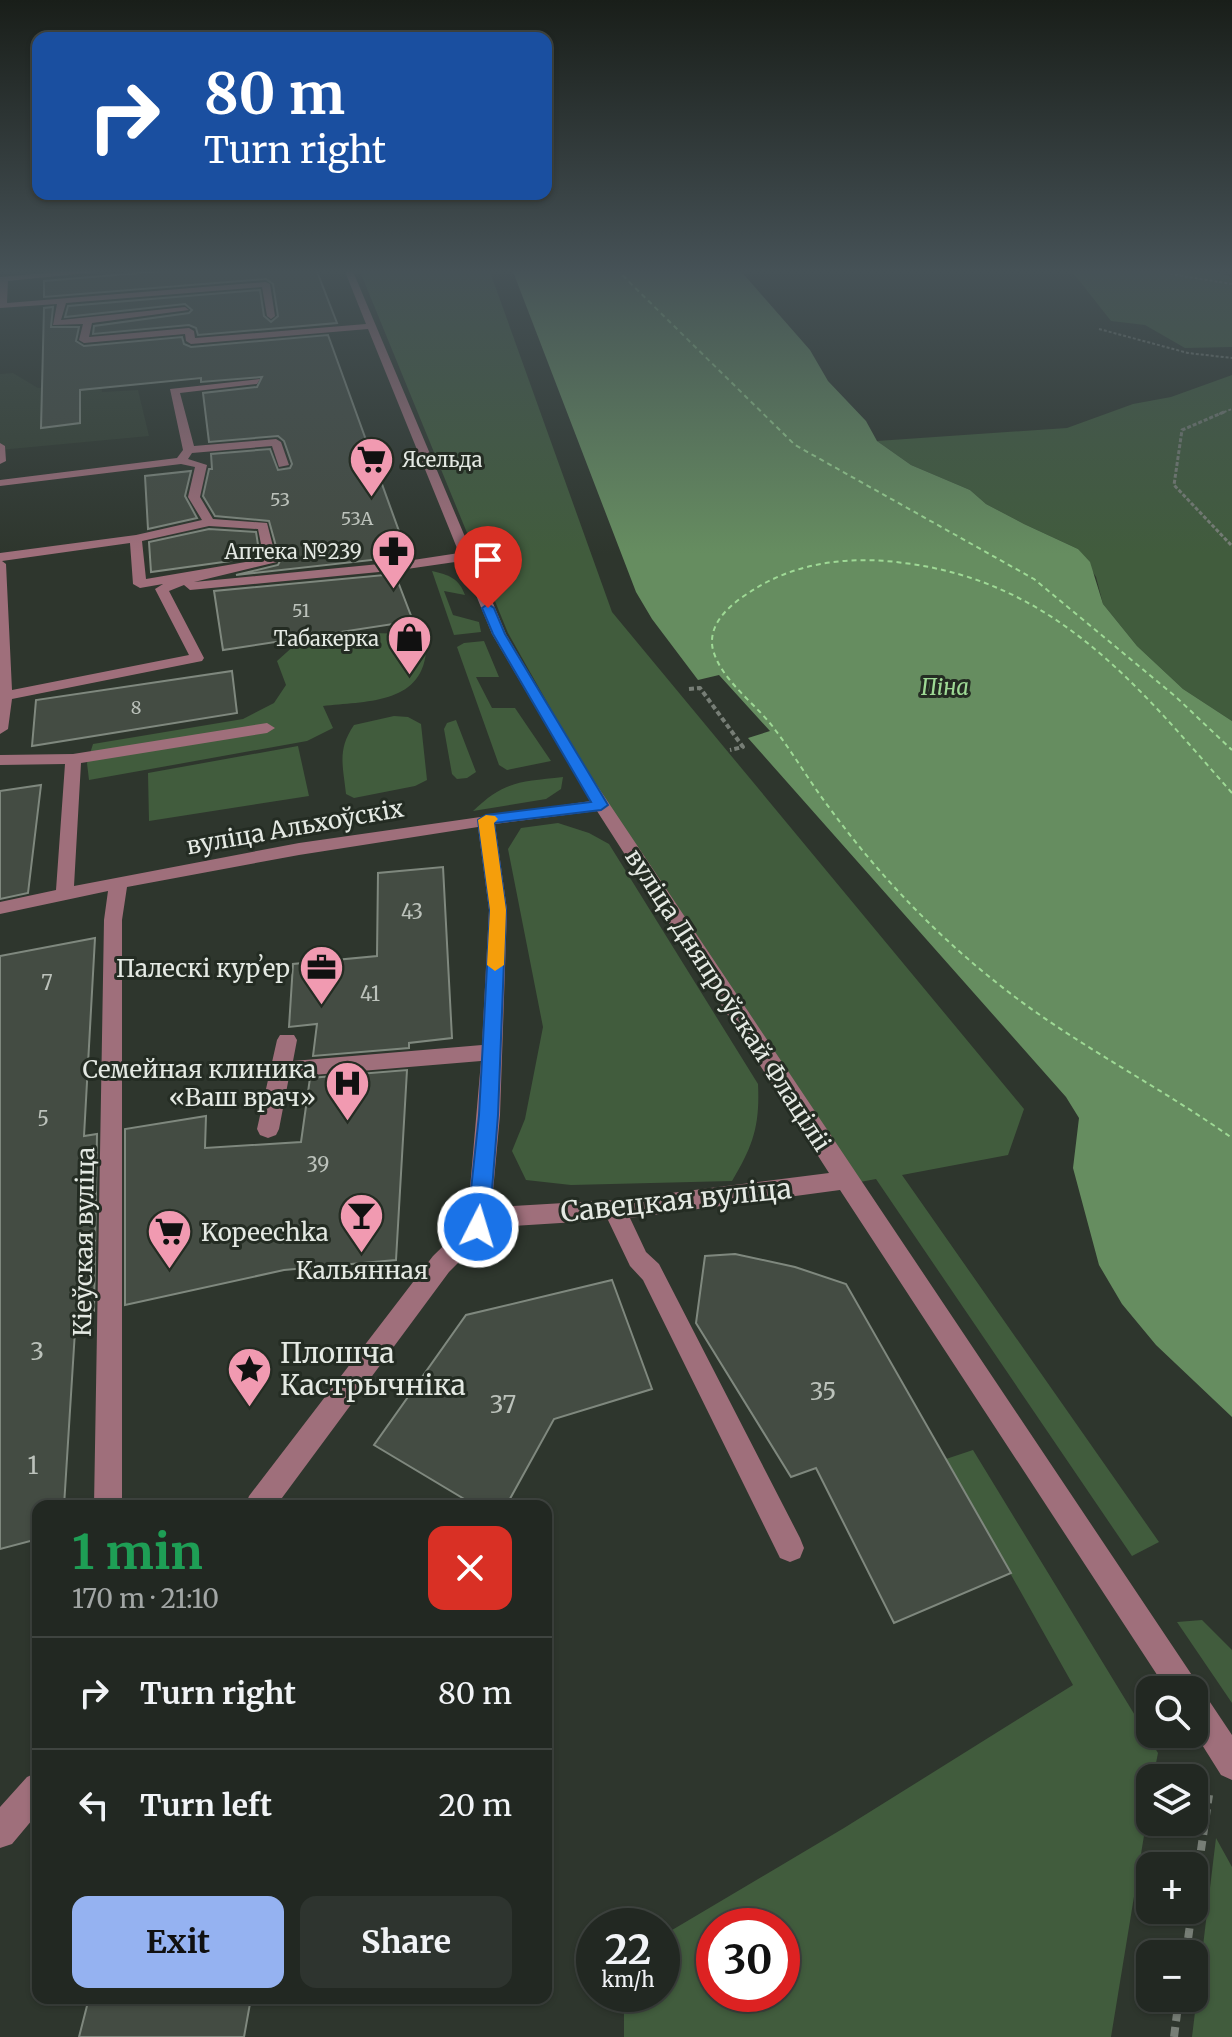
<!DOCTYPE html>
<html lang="en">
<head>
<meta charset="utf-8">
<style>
	:root { --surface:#222822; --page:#2e342f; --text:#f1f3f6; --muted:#a2a6a5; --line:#3f4440; --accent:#95b2f1 }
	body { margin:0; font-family:Merriweather,serif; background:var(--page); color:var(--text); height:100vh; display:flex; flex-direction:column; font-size:30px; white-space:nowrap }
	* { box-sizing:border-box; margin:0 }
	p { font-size:26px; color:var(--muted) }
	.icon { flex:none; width:44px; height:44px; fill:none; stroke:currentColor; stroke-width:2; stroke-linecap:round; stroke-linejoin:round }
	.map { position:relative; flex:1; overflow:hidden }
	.details { position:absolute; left:32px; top:1500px; width:520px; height:504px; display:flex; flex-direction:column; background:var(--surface); border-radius:16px; box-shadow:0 2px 6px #0004,0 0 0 2px var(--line) }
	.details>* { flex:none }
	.banner { position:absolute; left:32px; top:32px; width:520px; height:168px; border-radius:16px; box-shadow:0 2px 6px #0004,0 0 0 2px var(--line); background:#1a4fa0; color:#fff; overflow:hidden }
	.buttons { position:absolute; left:1136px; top:1676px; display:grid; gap:16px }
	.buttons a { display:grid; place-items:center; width:72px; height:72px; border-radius:16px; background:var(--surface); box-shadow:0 2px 6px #0004,0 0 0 2px var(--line); font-size:40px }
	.speed { position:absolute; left:576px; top:1908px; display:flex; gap:16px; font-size:40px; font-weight:700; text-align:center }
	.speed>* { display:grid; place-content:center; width:104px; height:104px; border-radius:50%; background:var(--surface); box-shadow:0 2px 6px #0004,0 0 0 2px var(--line); line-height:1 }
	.speed small { font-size:20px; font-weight:400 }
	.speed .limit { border:12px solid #d22; background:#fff; color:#111 }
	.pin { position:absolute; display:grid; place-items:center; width:68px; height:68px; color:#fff; margin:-82px -34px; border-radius:50% 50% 50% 0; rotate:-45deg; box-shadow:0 0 8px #0007 }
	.pin .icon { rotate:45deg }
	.me { position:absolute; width:88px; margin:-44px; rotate:5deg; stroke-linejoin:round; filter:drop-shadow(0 0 6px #0008) }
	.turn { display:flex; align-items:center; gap:28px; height:168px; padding:0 40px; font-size:36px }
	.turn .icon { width:104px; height:104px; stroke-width:2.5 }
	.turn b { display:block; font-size:56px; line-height:68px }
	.round { display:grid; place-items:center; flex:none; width:84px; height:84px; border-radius:16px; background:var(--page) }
	.summary { display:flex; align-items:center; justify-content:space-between; height:136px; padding:0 40px }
	h1 { font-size:48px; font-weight:700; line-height:60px; color:#1e9e55 }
	.cta { display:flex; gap:16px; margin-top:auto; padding:16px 40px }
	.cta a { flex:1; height:92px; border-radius:16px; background:var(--accent); color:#111; font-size:32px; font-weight:700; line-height:92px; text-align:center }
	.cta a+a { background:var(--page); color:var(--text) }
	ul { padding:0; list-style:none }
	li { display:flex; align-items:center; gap:24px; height:112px; padding:0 40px; border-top:2px solid var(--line) }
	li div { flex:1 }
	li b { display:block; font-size:30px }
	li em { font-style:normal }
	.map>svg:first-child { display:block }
	.built { fill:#354133 }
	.green { fill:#415c3d; fill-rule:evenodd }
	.water { fill:#668d60 }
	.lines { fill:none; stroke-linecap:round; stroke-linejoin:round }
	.ferry { stroke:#9ed995; stroke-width:2; stroke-dasharray:5 4; stroke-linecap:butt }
	.building { fill:#444c43; stroke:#7f887e; stroke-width:2 }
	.path-far3 { stroke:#777e76; stroke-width:2; stroke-dasharray:3 2; stroke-linecap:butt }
	.path-far2 { stroke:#777e76; stroke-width:3; stroke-dasharray:4 2; stroke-linecap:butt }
	.path-far1 { stroke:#777e76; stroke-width:4; stroke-dasharray:5 3; stroke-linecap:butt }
	.path { stroke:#777e76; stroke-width:8; stroke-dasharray:10 6; stroke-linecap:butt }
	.minor { fill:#9f6f7b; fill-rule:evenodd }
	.route { fill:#1a73e8; stroke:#114b97; stroke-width:2 }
	.slow { fill:#f59e0b }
	.labels { text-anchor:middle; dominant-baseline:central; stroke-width:6; stroke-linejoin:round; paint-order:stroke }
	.far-number-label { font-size:18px; fill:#bcc2bb }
	.far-poi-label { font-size:20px; fill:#e4e9e3; stroke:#242c23; text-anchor:end }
	.number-label { font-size:20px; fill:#bcc2bb }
	.far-water-label { font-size:22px; font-style:italic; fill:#9ed995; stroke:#242c23 }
	.street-label { font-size:24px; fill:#e4e9e3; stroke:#242c23 }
	.poi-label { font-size:24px; fill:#e4e9e3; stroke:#242c23; text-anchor:end }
	.near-number-label { font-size:24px; fill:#bcc2bb }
	.near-street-label { font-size:28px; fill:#e4e9e3; stroke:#242c23 }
	.near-poi-label { font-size:28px; fill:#e4e9e3; stroke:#242c23; text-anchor:start }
</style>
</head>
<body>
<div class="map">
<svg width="1232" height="2037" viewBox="0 0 1232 2037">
	<rect width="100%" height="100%" fill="#2e362d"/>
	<!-- built -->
	<path class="built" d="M13,373L38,388L101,382L102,392L138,390L149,436L0,450V374Z"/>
	<!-- green -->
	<path class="green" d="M359,269H489L612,612L1024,1109L1008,1155L902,1175L1159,1542L1132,1556L876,1179L860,1182L583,766L508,633Z
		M1070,269H1199L1232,277V347L1185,348L1145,325L1111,321Z
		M1232,375V721L1183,689L1137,646L1103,604L1096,577L1078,549L1024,524L986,504L970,490L911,465L877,441L1067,428L1133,404L1171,397Z
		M432,571C449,575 459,578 465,595L444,591L453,615L479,622L481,632L454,635Z
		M373,633L408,634L426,652C421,705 364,701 323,706L333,728L307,741L89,780L87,763L93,744L243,719L274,703L286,685L277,661L297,643L329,636Z
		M484,641L499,677H476L492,708H515L551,761L507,770L499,765L457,647L464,643Z
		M394,716L408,717L421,724L427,780L415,786L354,798L346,794C343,765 337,750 354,725Z
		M456,720L476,772L467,778L457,779L452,774L444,729L447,723Z
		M298,746L309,796L149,821L148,773Z
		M563,777L561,789L546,799L473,811C505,780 521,782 563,777Z
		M558,823L589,833L609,844L758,1084C760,1126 753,1146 732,1181L571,1185L526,1180L512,1151L525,1119L543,1027L508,849L521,828Z
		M973,1450L1158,1753L1153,1778H1150V1799L1111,2037H624V1994H662V1936L844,1828L1073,1685L946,1459ZM714,1926H782V1994H714Z
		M1202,1620L1232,1650V1703L1177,1622Z
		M1216,1838L1232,1867V2037H1192Z"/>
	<!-- water -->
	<path class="water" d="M512,269H739L810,350L828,381L866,421L877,441L911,465L970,490L986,504L1024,524L1078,549L1090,562L1103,604L1137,646L1183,689L1232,721V1417L1156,1345L1122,1304L1099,1265L1073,1168L1079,1118L1066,1097L748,738L770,731L719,675L698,680L652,619L636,592Z"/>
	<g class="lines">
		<!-- ferry -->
		<path class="ferry" d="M616,269L795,445L1034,579L1176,697L1232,750
			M1232,793C1137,685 1056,582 904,563C854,556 802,561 758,587C736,600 706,621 713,650C722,682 758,705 776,731C795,756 811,784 831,810C878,874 935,934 997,983C1070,1042 1156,1084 1232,1138"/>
	</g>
	<!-- building -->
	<path class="building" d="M187,269H316L337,323L198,335L196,328L189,325L93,334L94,326L189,313L192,310L185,304L65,317L68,306L260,290L264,316L271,322L278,316L273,284L266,279L44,297V281Z
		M53,307L51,327H79L76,341L84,346L182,337L184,344L191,347L328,335L408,556L236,575L278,565L280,561L269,521L215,516L203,496L209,469H212L211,454L270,449L278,470L290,468L292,464L284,441L278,436L209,442L203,393L257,387L262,377L201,382V378L80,390V423L41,428L44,308Z
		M191,471L185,496L197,518L148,529L145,476Z
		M209,529L256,532L260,557L151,572L149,542Z
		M395,574L413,621L223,650L214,591Z
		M232,671L237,713L32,746L36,700Z
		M41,785L28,893L0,899V791Z
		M443,867L452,1038L409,1043V1048L313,1056L317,1024L289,1027L293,964L377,956L378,873Z
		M95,938L84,1136L97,1134L94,1311L76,1315L64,1506H38V1539L0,1549V956Z
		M407,1070L396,1260L284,1270L125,1305V1129L206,1116L205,1148L301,1142L310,1078Z
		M735,1254L795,1267L846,1284L1011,1573L894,1623L816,1468L791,1477L696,1323L705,1256Z
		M612,1280L652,1389L554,1419L506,1506H476L374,1445L466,1315Z
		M89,1998H251L244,2037H79Z"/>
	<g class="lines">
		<!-- path-far3 -->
		<path class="path-far3" d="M1170,274L1232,284
			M1099,329L1188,353L1232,358
			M1219,414L1232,409"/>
		<!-- path-far2 -->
		<path class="path-far2" d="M1224,412L1182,430L1174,485L1232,546"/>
		<!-- path-far1 -->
		<path class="path-far1" d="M689,689L700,688L743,747L730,750"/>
		<!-- path -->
		<path class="path" d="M1194,1898L1209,1795
			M1186,1954L1192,1910
			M1174,2037L1179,1998"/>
		<!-- minor -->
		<path class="minor" d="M94,269H126L8,281L7,303L266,282L270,284L275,316L271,319L267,316L262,287L66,303L61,320L185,307L189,310L92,323L89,337L189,328L194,331L195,338L366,324L344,269H352L506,634L584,766L1232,1735V1780L1221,1775L1194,1732V1690H1167L840,1190L630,1218L646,1252L659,1264L800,1538L804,1548L800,1558L790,1562L780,1558L643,1280L630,1266L608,1220L513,1226L486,1235L449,1272L276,1506H245L249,1496L433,1256L467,1223L481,1061L289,1077L279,1129L276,1135L268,1138L260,1135L257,1129L277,1040L280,1035H294L297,1040L293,1061L482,1045L489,910L478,827L299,855L127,887L122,920V1506H94L104,920L108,891L0,914V902L56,890L65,764L0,765V755L73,754L267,723L275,728L267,733L81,763L74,886L299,843L591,801L492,634L462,561L400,570L190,590L184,585L169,591L204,658L202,661L12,699L8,729L0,734V553L136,535L202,520L188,497L195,467L181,464L0,486V480L177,458L183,450L170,389L260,379L257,384L180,393L194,446L276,439L281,442L289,465L279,467L272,446L192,453L188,459L207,465L200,497L213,519L267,523L277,562L194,582L400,562L459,553L368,329L191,344L186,341L185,334L84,343L79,340L83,324L53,325L57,304L0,308V277ZM209,526L258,529L264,559L146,579L142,541ZM130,543L133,584L140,588L163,584L155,589L189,655L12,690L6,564L2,561ZM597,811L829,1173L615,1200L513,1206L491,1213L500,1115L507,910L495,824Z
			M0,443L5,446L6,461L0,464Z
			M38,1772V1813L12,1844L0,1848V1807L27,1777Z"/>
	</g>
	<!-- sky -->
	<linearGradient id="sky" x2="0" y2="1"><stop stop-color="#191e19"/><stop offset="0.49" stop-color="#465257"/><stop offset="1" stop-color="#465257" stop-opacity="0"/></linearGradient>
	<rect width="1232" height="554" fill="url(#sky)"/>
	<!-- route -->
	<path class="route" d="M488,604L494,608L505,634L608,805L601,810L494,823L506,910L498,1115L489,1227L486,1233L478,1236L470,1233L467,1227L479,1115L490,910L478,820L486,815L591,802L493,634L482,608Z"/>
	<!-- slow -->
	<path class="slow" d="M486,815L495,816L498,819L494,823L506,910L504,965L495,971L487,965L490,910L478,820Z"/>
	<!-- icons -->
	<defs>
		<symbol id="supermarket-pin" viewBox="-11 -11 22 30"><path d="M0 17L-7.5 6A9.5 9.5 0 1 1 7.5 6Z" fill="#f19ab1" stroke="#242c23"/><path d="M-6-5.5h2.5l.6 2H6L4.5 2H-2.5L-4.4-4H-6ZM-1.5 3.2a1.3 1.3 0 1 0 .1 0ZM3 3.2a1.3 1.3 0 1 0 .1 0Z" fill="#111"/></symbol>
		<symbol id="pharmacy-pin" viewBox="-11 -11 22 30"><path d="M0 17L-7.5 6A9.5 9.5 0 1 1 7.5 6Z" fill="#f19ab1" stroke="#242c23"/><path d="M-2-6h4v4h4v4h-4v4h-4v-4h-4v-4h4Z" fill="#111"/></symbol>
		<symbol id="shop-pin" viewBox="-11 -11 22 30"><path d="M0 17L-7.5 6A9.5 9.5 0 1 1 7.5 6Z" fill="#f19ab1" stroke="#242c23"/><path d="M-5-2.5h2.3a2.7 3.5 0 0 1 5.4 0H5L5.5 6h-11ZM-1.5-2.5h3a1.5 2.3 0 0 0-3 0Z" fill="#111"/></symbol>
		<symbol id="office-pin" viewBox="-11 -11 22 30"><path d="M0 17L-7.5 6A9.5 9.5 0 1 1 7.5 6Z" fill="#f19ab1" stroke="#242c23"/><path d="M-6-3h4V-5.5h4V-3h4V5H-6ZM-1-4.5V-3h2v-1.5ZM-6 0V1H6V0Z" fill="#111"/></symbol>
		<symbol id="hospital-pin" viewBox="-11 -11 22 30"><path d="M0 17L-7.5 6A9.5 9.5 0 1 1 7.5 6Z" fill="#f19ab1" stroke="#242c23"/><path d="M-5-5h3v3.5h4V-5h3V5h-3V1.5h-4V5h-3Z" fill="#111"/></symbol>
		<symbol id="bar-pin" viewBox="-11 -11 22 30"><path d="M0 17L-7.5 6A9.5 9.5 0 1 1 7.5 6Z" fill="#f19ab1" stroke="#242c23"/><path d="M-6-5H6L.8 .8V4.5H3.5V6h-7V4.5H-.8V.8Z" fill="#111"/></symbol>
		<symbol id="sight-pin" viewBox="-11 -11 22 30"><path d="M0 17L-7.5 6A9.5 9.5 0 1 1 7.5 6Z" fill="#f19ab1" stroke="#242c23"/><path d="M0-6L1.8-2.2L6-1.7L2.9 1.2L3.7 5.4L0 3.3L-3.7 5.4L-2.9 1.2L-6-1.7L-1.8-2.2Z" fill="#111"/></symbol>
	</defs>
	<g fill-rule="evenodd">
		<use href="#supermarket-pin" x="346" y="434" width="51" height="69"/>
		<use href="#pharmacy-pin" x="368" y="526" width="51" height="69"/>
		<use href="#shop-pin" x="384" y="612" width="51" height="69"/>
		<use href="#office-pin" x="296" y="942" width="51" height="69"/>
		<use href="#hospital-pin" x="322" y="1058" width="51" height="69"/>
		<use href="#bar-pin" x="336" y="1190" width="51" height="69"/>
		<use href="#supermarket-pin" x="144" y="1206" width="51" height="69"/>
		<use href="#sight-pin" x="224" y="1344" width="51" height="69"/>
	</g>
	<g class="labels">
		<!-- far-number labels -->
		<g class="far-number-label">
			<text x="280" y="499">53</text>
			<text x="357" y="518">53А</text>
			<text x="301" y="610">51</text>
			<text x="136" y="707">8</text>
		</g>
		<!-- far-poi labels -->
		<g class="far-poi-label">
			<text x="402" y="459" text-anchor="start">Ясельда</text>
			<text x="362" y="551">Аптека №239</text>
			<text x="379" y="638">Табакерка</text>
		</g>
		<!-- number labels -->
		<g class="number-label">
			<text x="412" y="911">43</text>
			<text x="47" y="982">7</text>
			<text x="370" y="993">41</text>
			<text x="43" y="1118">5</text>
			<text x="318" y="1164">39</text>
		</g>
		<!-- far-water labels -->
		<g class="far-water-label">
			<text x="945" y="687">Піна</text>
		</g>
		<!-- street labels -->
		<g class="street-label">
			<text transform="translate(295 827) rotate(-10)">вуліца Альхоўскіх</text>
			<text transform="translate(728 1000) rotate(57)">вуліца Дняпроўскай Флаціліі</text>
			<text transform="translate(84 1242) rotate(-89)">Кіеўская вуліца</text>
		</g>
		<!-- poi labels -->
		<g class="poi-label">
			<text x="290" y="968">Палескі курʼер</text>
			<text x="316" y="1069">Семейная клиника<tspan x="316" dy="28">«Ваш врач»</tspan></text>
			<text x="201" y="1232" text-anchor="start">Kopeechka</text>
			<text x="362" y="1270" text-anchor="middle">Кальянная</text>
		</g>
		<!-- near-number labels -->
		<g class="near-number-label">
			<text x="37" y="1351">3</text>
			<text x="823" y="1391">35</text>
			<text x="503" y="1404">37</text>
			<text x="33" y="1465">1</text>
		</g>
		<!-- near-street labels -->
		<g class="near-street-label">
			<text transform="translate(676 1200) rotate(-6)">Савецкая вуліца</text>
		</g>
		<!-- near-poi labels -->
		<g class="near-poi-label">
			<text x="280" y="1353">Плошча<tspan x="280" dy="32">Кастрычніка</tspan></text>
		</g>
	</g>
</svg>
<div class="buttons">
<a><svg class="icon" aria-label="search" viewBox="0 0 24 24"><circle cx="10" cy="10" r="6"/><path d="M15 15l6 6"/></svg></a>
<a><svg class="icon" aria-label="layers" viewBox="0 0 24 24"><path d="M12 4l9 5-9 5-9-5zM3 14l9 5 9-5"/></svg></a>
<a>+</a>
<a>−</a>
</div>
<div class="speed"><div>22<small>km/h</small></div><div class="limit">30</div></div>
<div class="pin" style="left:488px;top:608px;background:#d93025"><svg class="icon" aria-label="arrive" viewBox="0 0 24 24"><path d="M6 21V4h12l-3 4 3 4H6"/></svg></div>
<svg class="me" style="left:478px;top:1227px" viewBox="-20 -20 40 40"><circle r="17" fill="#1a73e8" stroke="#fff" stroke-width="3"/><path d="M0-11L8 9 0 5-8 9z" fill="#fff"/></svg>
<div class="banner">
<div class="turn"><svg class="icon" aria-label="right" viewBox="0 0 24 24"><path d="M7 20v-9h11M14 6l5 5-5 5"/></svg><div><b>80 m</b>Turn right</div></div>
</div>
<section class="details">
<div class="summary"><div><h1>1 min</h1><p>170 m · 21:10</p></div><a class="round" style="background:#d93025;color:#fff"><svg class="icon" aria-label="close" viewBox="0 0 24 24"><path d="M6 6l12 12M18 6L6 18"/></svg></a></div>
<ul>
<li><svg class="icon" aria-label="right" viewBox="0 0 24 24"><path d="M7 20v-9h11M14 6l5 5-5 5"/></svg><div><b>Turn right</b></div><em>80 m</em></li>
<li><svg class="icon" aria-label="left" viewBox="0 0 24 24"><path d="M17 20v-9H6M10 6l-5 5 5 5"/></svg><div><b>Turn left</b></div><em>20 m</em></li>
</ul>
<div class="cta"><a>Exit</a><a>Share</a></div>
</section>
</div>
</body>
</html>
